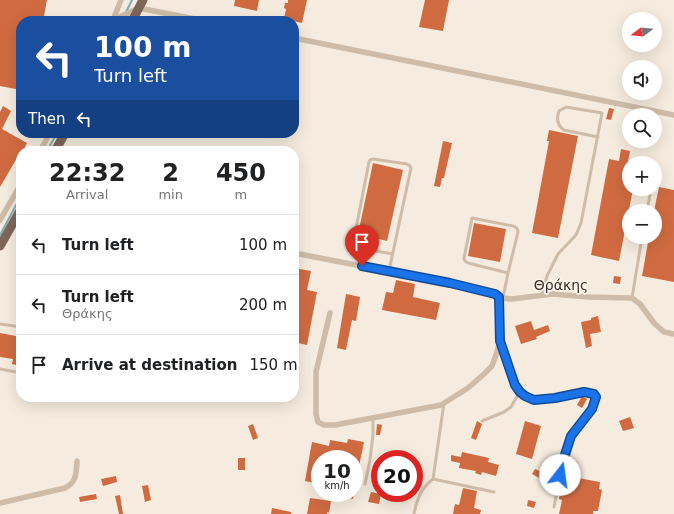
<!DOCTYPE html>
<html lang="en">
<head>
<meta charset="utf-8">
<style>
	:root { --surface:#fff; --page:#f6f6f6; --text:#202124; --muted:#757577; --line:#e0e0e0 }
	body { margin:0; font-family:"DejaVu Sans",sans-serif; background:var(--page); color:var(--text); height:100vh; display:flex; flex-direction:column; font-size:15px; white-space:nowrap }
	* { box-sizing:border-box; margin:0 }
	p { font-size:13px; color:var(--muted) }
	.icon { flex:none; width:22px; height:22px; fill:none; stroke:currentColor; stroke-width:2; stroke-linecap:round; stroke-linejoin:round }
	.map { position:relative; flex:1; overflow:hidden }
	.drawer { position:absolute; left:16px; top:146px; width:283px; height:256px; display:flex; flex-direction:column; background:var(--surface); border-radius:16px; box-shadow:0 4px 16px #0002 }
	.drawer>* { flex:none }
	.banner { position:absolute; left:16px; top:16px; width:283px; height:122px; border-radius:16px; box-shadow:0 4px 16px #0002; background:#1a4fa0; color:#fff; overflow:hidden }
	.needle { width:26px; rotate:254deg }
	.tools { position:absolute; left:622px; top:12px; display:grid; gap:8px }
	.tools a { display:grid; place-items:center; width:40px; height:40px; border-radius:50%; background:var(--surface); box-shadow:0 4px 16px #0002; font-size:20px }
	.speed { position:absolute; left:311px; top:450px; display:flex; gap:8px; font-size:20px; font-weight:700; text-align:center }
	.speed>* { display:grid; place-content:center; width:52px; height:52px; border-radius:50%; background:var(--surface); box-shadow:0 4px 16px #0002; line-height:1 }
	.speed small { font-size:10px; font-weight:400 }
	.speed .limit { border:6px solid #d22; background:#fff; color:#111 }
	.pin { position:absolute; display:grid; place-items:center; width:34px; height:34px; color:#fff; margin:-41px -17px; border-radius:50% 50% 50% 0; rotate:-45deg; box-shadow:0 0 4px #0007 }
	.pin .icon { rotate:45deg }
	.me { position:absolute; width:44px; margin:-22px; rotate:15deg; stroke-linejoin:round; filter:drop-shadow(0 0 3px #0008) }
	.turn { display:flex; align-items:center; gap:14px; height:84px; padding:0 12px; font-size:18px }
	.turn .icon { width:52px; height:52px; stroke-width:2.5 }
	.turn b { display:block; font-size:28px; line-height:34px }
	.then { display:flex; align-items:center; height:38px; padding:0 12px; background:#0003; gap:8px; font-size:15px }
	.eta { display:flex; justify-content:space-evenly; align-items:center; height:68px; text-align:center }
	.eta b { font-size:24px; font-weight:800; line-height:28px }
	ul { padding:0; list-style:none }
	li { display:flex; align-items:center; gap:12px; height:60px; padding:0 12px; border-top:1px solid var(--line) }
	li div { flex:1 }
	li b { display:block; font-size:15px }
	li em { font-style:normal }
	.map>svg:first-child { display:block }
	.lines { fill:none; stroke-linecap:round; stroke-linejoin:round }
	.stream { stroke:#7aafb5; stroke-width:2 }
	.building { fill:#d06b41 }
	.lane { stroke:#cebca8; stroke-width:3 }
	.street { stroke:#cebca8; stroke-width:5.5 }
	.primary { stroke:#7e6759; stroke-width:9 }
	.route-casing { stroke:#114b97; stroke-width:10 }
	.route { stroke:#1a73e8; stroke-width:7 }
	.labels { text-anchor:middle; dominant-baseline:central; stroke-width:3.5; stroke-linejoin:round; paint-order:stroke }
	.street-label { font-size:14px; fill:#3b2f29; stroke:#fcf5eb }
</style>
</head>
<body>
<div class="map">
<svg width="674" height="514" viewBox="0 0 674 514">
	<rect width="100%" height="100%" fill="#f5ebde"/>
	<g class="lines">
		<!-- stream -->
		<path class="stream" d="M126,12L132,0
			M47,151L57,133
			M0,235L21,196"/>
	</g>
	<!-- building -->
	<path class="building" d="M0,0H47L43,21H21V90L0,86Z
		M235,0H259L257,11L234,6Z
		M288,0H307L302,23L284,19L286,9L284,8L285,3H288Z
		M425,0H449L443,31L419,27Z
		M3,106L11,111L2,129L27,143L23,151H21L0,187V112Z
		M609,108L614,109L611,120L606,119Z
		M549,130L578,136L558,238L532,233L549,141H547Z
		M443,141L452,143L444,178H442L440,187L434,186Z
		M621,149L630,151L628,162H629V189H633L619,261L591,255L609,159L619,161Z
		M373,163L403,170L387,241L358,234Z
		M659,187L674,190V282L642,276L649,237H655L654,211Z
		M474,223L506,229L500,262L468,256Z
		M294,268L311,271L307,290L317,292L307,345L294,342Z
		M614,276L621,277L620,284L613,283Z
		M396,280L415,284L413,297L440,303L436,320L382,310L386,292L393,293Z
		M346,294L360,297L356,321L352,320L346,350L337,348Z
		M598,316L601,332L590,334L592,346L586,348L581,322L591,320V318Z
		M531,321L534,330L548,325L550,331L536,337L537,339L521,344L515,326Z
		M0,333L21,337V366L12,364L13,359L0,357Z
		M582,396L587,399L582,408L577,405Z
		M630,417L634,428L623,431L619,421Z
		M477,421L482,424L476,440L471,438Z
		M525,421L541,426L532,459L516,454Z
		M253,424L258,438L253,440L248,426Z
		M377,424L382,425L380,435H376Z
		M348,439L364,442L356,481H354V459H320V484L305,481L312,442L329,446L330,440L347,443Z
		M462,452L489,458L488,462L499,465L496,476L482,472L481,475L475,473L476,471L459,468L460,463L451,461V455L461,457Z
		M238,458H245V470H238Z
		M546,468L551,471L549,474L552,476L549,483L532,474L535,469L544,473Z
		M116,476L117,482L103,486L101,479Z
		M578,478L600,482L599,489L602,490L598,511H593V514H559L562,500L559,499L562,481H564L565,479L577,482Z
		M148,485L151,500L145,502L142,486Z
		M463,488L477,491L474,508L481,510L480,514H453L455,504L459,505Z
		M371,492L381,494L379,504L368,502Z
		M334,493H354L353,499L334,495Z
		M96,494L97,499L80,502L79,497Z
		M120,495L123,514H119L115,496Z
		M310,498L331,501L329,513L327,512V514H307Z
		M528,500L536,502L534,508L527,506Z
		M272,508L291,512V514H271Z"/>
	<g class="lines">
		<!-- lane -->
		<path class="lane" d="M647,211L651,189
			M389,271L411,168L410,166L407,164L373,159L370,160L369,162L354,239L356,244L359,248L393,254
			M542,295L547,276L558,254L576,235L581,223L602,113L566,107L559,111C556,119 557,125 564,130L598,137
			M503,298L508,273L518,232L517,228L513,226L472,218L464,258L465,261L468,263L508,273
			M632,298L642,237
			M0,324L21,327
			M500,343L515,385L520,391L525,396L533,400L555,399L584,392L594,394L596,397L592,409L571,436L562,464L554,507
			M0,369L21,373
			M482,421L504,412L511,407L520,391
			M433,479L494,492
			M365,484L370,460L373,435V417
			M414,514C417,499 421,488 433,479L444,403"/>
		<!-- street -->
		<path class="street" d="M113,20L139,8L205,21
			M113,20L121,0
			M294,38L413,62L674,115
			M40,151L50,133
			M0,220L21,184
			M294,253L450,283L495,293L503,298L511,299L553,294L588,297L632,298L640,304L654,323L664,332L674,334
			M330,313L316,372V414L318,422L324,425H335L441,405L468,388L484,374L492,366L496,355L500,341L499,297
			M0,503L65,488C77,482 76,473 77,461"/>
		<!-- primary -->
		<path class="primary" d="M132,21L143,0
			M55,151L65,133
			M0,246L21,209"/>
	</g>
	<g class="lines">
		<defs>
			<path id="route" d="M362,266L450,283L495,294L499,297L500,341L515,385L520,392L525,396L534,400L555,398L584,392L594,394L596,397L592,409L571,436L562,464L560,475"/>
		</defs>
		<!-- route casing -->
		<use href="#route" class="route-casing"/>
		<!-- route -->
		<use href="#route" class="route"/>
	</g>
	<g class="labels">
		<!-- street labels -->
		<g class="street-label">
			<text x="561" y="285">Θράκης</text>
		</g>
	</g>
</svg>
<div class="tools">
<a><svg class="needle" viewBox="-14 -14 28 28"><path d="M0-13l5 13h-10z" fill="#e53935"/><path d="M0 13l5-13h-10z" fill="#757577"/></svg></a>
<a><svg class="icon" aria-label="sound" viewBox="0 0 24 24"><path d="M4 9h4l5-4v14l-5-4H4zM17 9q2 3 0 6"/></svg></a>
<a><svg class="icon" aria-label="search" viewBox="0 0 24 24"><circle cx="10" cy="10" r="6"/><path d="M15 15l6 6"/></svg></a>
<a>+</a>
<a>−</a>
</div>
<div class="speed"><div>10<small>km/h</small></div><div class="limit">20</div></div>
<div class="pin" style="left:362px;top:266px;background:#d93025"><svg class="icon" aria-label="arrive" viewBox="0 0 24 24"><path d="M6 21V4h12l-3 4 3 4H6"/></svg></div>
<svg class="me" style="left:560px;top:475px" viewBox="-20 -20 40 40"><circle r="19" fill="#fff"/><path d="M0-13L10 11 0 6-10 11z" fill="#1a73e8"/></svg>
<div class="banner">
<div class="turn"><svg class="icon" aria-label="left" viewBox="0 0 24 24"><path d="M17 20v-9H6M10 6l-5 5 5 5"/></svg><div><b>100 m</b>Turn left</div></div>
<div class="then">Then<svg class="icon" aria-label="left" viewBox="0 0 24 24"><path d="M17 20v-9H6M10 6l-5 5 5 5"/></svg></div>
</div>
<section class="drawer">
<div class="eta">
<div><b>22:32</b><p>Arrival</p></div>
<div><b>2</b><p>min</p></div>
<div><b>450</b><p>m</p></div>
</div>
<ul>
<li><svg class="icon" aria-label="left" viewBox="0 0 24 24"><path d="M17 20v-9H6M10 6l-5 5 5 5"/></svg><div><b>Turn left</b></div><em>100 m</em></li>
<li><svg class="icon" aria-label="left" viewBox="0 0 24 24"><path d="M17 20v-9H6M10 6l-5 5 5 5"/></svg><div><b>Turn left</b><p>Θράκης</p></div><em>200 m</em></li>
<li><svg class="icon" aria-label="arrive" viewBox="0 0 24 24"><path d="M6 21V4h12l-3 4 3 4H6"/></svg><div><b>Arrive at destination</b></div><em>150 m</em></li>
</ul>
</section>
</div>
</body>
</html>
